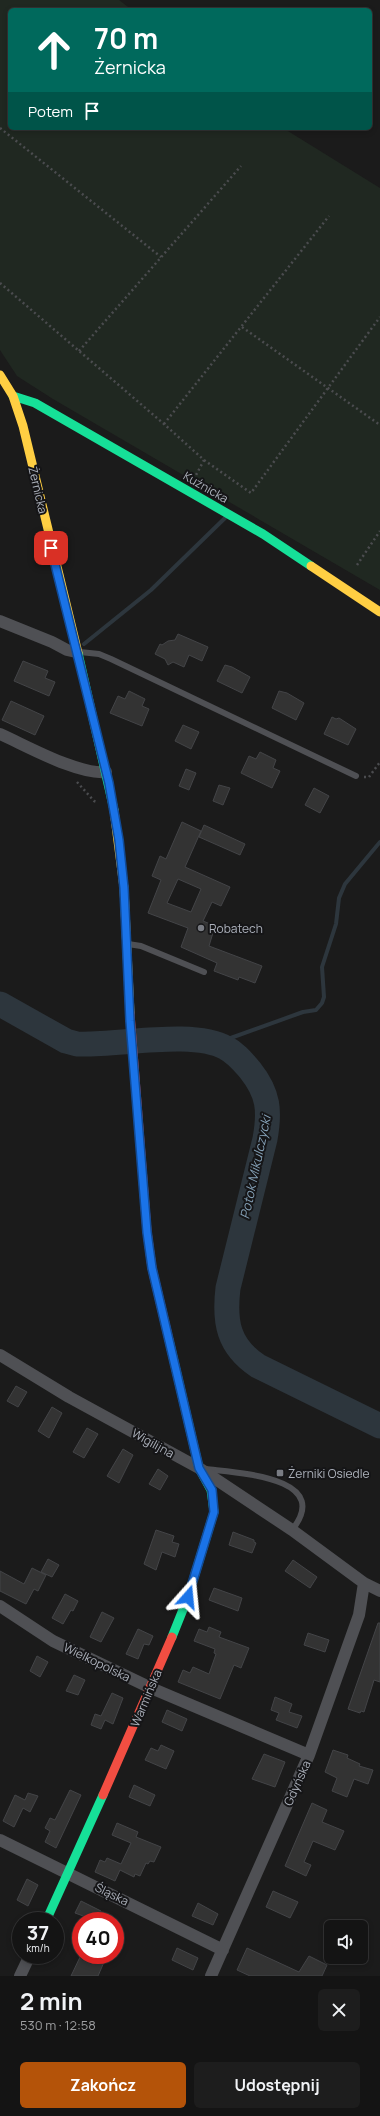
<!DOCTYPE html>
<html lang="pl">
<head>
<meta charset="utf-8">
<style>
	:root { --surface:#141414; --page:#1d1d1d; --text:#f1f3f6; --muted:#9d9ea0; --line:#333334; --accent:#b45309 }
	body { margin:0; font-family:Manrope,sans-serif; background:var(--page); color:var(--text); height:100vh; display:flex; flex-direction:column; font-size:15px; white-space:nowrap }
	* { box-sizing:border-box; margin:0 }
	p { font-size:13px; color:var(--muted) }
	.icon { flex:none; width:22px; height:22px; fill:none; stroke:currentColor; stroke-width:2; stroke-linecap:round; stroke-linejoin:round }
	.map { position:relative; height:1976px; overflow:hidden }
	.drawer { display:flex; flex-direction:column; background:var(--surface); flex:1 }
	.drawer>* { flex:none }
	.hud { position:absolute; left:8px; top:8px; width:364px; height:122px; border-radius:6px; box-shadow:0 2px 6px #0003,0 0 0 1px var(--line); background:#00695c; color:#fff; overflow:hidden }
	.fabs { position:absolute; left:324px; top:1920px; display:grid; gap:8px }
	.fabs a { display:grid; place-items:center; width:44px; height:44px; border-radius:6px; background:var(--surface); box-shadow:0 2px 6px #0003,0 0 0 1px var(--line); font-size:20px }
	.speed { position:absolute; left:12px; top:1912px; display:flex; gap:8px; font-size:20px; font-weight:700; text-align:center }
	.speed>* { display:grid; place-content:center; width:52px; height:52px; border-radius:50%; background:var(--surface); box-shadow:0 2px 6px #0003,0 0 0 1px var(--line); line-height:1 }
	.speed small { font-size:10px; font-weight:400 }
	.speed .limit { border:6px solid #d22; background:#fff; color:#111 }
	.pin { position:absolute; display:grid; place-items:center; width:34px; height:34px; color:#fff; margin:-17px; border-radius:8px; box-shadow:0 2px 6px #0006 }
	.me { position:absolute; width:44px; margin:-22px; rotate:18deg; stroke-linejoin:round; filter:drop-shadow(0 0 3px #0008) }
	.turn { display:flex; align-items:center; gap:14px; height:84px; padding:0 20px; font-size:18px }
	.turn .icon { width:52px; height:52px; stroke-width:2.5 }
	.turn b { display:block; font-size:28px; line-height:34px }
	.then { display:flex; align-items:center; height:38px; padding:0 20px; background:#0003; gap:8px; font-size:15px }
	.round { display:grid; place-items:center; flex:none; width:42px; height:42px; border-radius:6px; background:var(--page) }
	.summary { display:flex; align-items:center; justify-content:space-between; height:68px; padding:0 20px }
	h1 { font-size:24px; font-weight:700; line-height:30px }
	.action { display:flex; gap:8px; margin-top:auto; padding:8px 20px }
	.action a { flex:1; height:46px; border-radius:6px; background:var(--accent); color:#fff; font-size:16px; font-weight:700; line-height:46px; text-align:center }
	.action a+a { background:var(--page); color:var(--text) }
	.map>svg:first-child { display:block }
	.green { fill:#202821 }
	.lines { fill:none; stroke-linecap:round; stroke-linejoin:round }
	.stream { stroke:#2d363d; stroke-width:4 }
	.river { stroke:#2d363d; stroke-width:25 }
	.building { fill:#333; stroke:#434447; fill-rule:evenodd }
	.path { stroke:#4b4c4f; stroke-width:2.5; stroke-dasharray:2 3; stroke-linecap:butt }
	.lane { stroke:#4f5054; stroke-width:6 }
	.street { stroke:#4f5054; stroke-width:12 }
	.fast { stroke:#16e098; stroke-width:9 }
	.slow { stroke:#ffcf43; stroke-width:9 }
	.jam { stroke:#f24e42; stroke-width:9 }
	.route-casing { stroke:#114b97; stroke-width:10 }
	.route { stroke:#1a73e8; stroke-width:7 }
	.poi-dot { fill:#797c83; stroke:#151517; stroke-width:1.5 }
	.labels { text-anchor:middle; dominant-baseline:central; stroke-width:4; stroke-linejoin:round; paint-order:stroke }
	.street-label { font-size:12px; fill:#acb1bb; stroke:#151517 }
	.poi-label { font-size:12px; fill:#acb1bb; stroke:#151517; text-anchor:start }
	.water-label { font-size:13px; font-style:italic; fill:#84a0b6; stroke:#151517 }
</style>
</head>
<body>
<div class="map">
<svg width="380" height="1976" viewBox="0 0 380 1976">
	<rect width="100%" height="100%" fill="#1b1b1b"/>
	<!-- green -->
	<path class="green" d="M0,0H119L132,10H10V128H283L380,188V590L53,399L17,376L0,350Z"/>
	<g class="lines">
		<!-- stream -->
		<path class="stream" d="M84,644L151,590L225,518
			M214,1044L303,1012L316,1010L322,1003L324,997L322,967L336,924L339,898L345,884L380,842"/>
		<!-- river -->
		<path class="river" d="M0,1004L66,1041L77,1044C117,1046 193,1029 226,1048C236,1053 243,1062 250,1070C269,1094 270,1111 265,1139L228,1288C224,1322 228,1346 258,1366L380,1426"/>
	</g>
	<!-- building -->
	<path class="building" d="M178,634L208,647L202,661L189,655L184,667L173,662L168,665L165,659L155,654L160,644L162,645L168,641L175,640Z
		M23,661L48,671L45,678L55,682L49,696L14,681Z
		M225,665L232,667L250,677L242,693L217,681Z
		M129,691L145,699L142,706L149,709L142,726L110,713L118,696L125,699Z
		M279,691L287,693L304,703L296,720L272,708Z
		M11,701L44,716L35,735L2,720Z
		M332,717L336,719L339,718L356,729L348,745L324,734Z
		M183,725L199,732L191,749L175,741Z
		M260,752L276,760L273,768L280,771L272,788L241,773L249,756L256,759Z
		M186,769L196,773L189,790L179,786Z
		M219,785L230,788L223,805L213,801Z
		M314,788L329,796L320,813L305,805Z
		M182,822L201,831L185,867L230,887L221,906L212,902L203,921L215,926L209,946L262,966L255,983L239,977L238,980L214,971L217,963L181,947L188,928L148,913L161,880L152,876L160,856L166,859ZM178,879L201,889L191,912L167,903Z
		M204,825L245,844L240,855L199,837Z
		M16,1386L27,1392L18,1407L7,1401Z
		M52,1407L62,1413L49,1438L38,1431Z
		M87,1428L98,1434L84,1458L73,1452Z
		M123,1449L133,1455L119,1483L107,1476Z
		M158,1469L168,1476L160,1490L149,1484Z
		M156,1530L174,1536L172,1542L179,1544L175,1557L162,1552L156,1570L144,1564Z
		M233,1532L254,1540V1542L256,1543L252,1553L229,1545Z
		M48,1559L59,1565L52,1577L41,1572Z
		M293,1560L317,1577L310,1588L285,1571Z
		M32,1568L46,1575L38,1591L34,1589L26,1604L0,1591V1571L24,1584Z
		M214,1588L242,1598L238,1611L209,1600Z
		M65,1594L78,1601L73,1611L71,1610L63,1624L52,1618Z
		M102,1612L114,1618L101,1642L90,1637Z
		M378,1623H380V1682L374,1680L364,1712L361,1711L360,1713L348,1709Z
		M209,1627L221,1632L219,1637L249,1648L241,1668L234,1665L220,1699L178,1682L183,1670L190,1673L193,1667L209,1674L216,1654L214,1653L215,1649L194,1641L199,1629L207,1632Z
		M138,1629L153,1636L149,1645L144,1644L138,1659L126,1654Z
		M308,1633L329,1640L325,1652L304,1645Z
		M37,1656L48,1662L40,1677L30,1671Z
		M74,1675L85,1680L78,1695L66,1691Z
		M112,1693L123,1698L113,1724L105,1720L101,1729L91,1725L95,1714L101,1716Z
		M275,1697L292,1704L289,1712L302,1716L297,1728L276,1720L279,1713L271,1710Z
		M167,1710L187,1719L182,1731L162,1722Z
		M161,1745L174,1751L166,1769L145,1760L151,1748L158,1751Z
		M333,1750L348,1755L347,1758L360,1764L359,1766L373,1770L368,1784L354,1779L347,1797L332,1791L337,1778L325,1772Z
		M264,1754L285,1762L275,1787L252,1779Z
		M134,1785L155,1795L150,1806L129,1797Z
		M70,1790L81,1795L56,1848L45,1842L50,1831L45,1828L50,1818L55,1820Z
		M28,1793L38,1796L30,1812L23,1808L14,1827L3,1821L15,1795L25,1800Z
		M312,1803L327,1810L322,1822L344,1831L335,1850L313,1841L304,1862L311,1865L306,1876L285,1866Z
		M117,1823L138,1832L136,1837L161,1847L154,1862L150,1861L148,1864L146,1863L140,1876L135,1874L134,1877L120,1870L115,1881L95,1872L100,1860L105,1862L107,1858L121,1864L131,1843L112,1835Z
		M27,1879L38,1885L28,1906L17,1900Z
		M273,1891L298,1902L290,1918L266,1907Z
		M81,1901L101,1911L97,1921L75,1913Z
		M198,1903L218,1914L213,1925L192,1916Z
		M177,1948L198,1958L193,1970L172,1960Z
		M247,1948L299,1972L309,1956L327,1965L322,1976H250L237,1970Z
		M81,1955H107L98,1976H71Z"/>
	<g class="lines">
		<!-- path -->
		<path class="path" d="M0,128L161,257
			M0,283L164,424L204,460L195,477
			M242,327L380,425
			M79,351L241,166
			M164,424L329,216
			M204,460L251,493L380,317
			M357,565L380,531
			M364,777H369L380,762
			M77,782L94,801L97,802"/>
		<!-- lane -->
		<path class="lane" d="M80,652L99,654L111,659L356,776
			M128,944L141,946L204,972
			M206,1469C238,1473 334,1477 292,1530"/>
		<!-- street -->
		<path class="street" d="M0,621L52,642L67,650L76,652
			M0,734C27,746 78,775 106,772
			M0,1355L69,1397L199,1468L292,1530L364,1583L380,1591
			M0,1606L53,1641L151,1688L309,1755
			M0,1840L223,1950
			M20,1976L30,1955
			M211,1976L309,1755L359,1615L364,1583"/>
		<!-- fast -->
		<path class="fast" d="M13,396L35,403L263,534L311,566
			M78,653L114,810
			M169,1340L199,1468L211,1490L214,1512L188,1597L172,1637
			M46,1921L103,1795"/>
		<!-- slow -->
		<path class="slow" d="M0,375L13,396L23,426L78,653
			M311,566L380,612
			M114,810L124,888L130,1013"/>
		<!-- jam -->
		<path class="jam" d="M130,1013L147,1231L152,1268L169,1340
			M103,1795L172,1637"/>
	</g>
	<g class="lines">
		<defs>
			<path id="route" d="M51,548L109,783L119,840L124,888L130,1021L147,1232L152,1268L199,1468L212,1490L214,1512L188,1597"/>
		</defs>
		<!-- route casing -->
		<use href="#route" class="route-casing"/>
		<!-- route -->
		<use href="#route" class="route"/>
	</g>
	<!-- markers -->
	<g class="poi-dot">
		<circle cx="201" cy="928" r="4"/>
		<rect x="276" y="1469" width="8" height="8" rx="2"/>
	</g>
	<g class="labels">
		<!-- street labels -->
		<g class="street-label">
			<text transform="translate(206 487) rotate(30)">Kuźnicka</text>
			<text transform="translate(38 490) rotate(77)">Żernicka</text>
			<text transform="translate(153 1443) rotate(29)">Wigilijna</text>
			<text transform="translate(97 1662) rotate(26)">Wielkopolska</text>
			<text transform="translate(146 1698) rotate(-67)">Warmińska</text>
			<text transform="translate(297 1783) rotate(-66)">Gdyńska</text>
			<text transform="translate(112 1894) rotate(26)">Śląska</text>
		</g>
		<!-- poi labels -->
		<g class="poi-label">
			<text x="209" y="928">Robatech</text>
			<text x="288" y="1473">Żerniki Osiedle</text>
		</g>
		<!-- water labels -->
		<g class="water-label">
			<text transform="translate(255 1167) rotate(-78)">Potok Mikulczycki</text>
		</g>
	</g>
</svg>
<div class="fabs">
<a><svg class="icon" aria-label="sound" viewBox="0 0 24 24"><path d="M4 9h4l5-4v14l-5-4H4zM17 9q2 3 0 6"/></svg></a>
</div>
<div class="speed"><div>37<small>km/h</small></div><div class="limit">40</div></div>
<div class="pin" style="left:51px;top:548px;background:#d93025"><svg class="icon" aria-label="arrive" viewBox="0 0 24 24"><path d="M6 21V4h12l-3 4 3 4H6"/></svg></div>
<svg class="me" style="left:188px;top:1597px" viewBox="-20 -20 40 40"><path d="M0-17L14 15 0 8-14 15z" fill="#1a73e8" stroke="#fff" stroke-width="4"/></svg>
<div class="hud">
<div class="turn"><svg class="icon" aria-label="ahead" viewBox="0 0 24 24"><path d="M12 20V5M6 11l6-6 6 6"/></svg><div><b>70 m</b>Żernicka</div></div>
<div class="then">Potem<svg class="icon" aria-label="arrive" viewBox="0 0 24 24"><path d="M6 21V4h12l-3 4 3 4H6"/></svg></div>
</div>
</div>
<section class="drawer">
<div class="summary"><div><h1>2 min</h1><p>530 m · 12:58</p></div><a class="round"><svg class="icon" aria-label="close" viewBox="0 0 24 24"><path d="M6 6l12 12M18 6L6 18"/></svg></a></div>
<div class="action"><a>Zakończ</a><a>Udostępnij</a></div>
</section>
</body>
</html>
